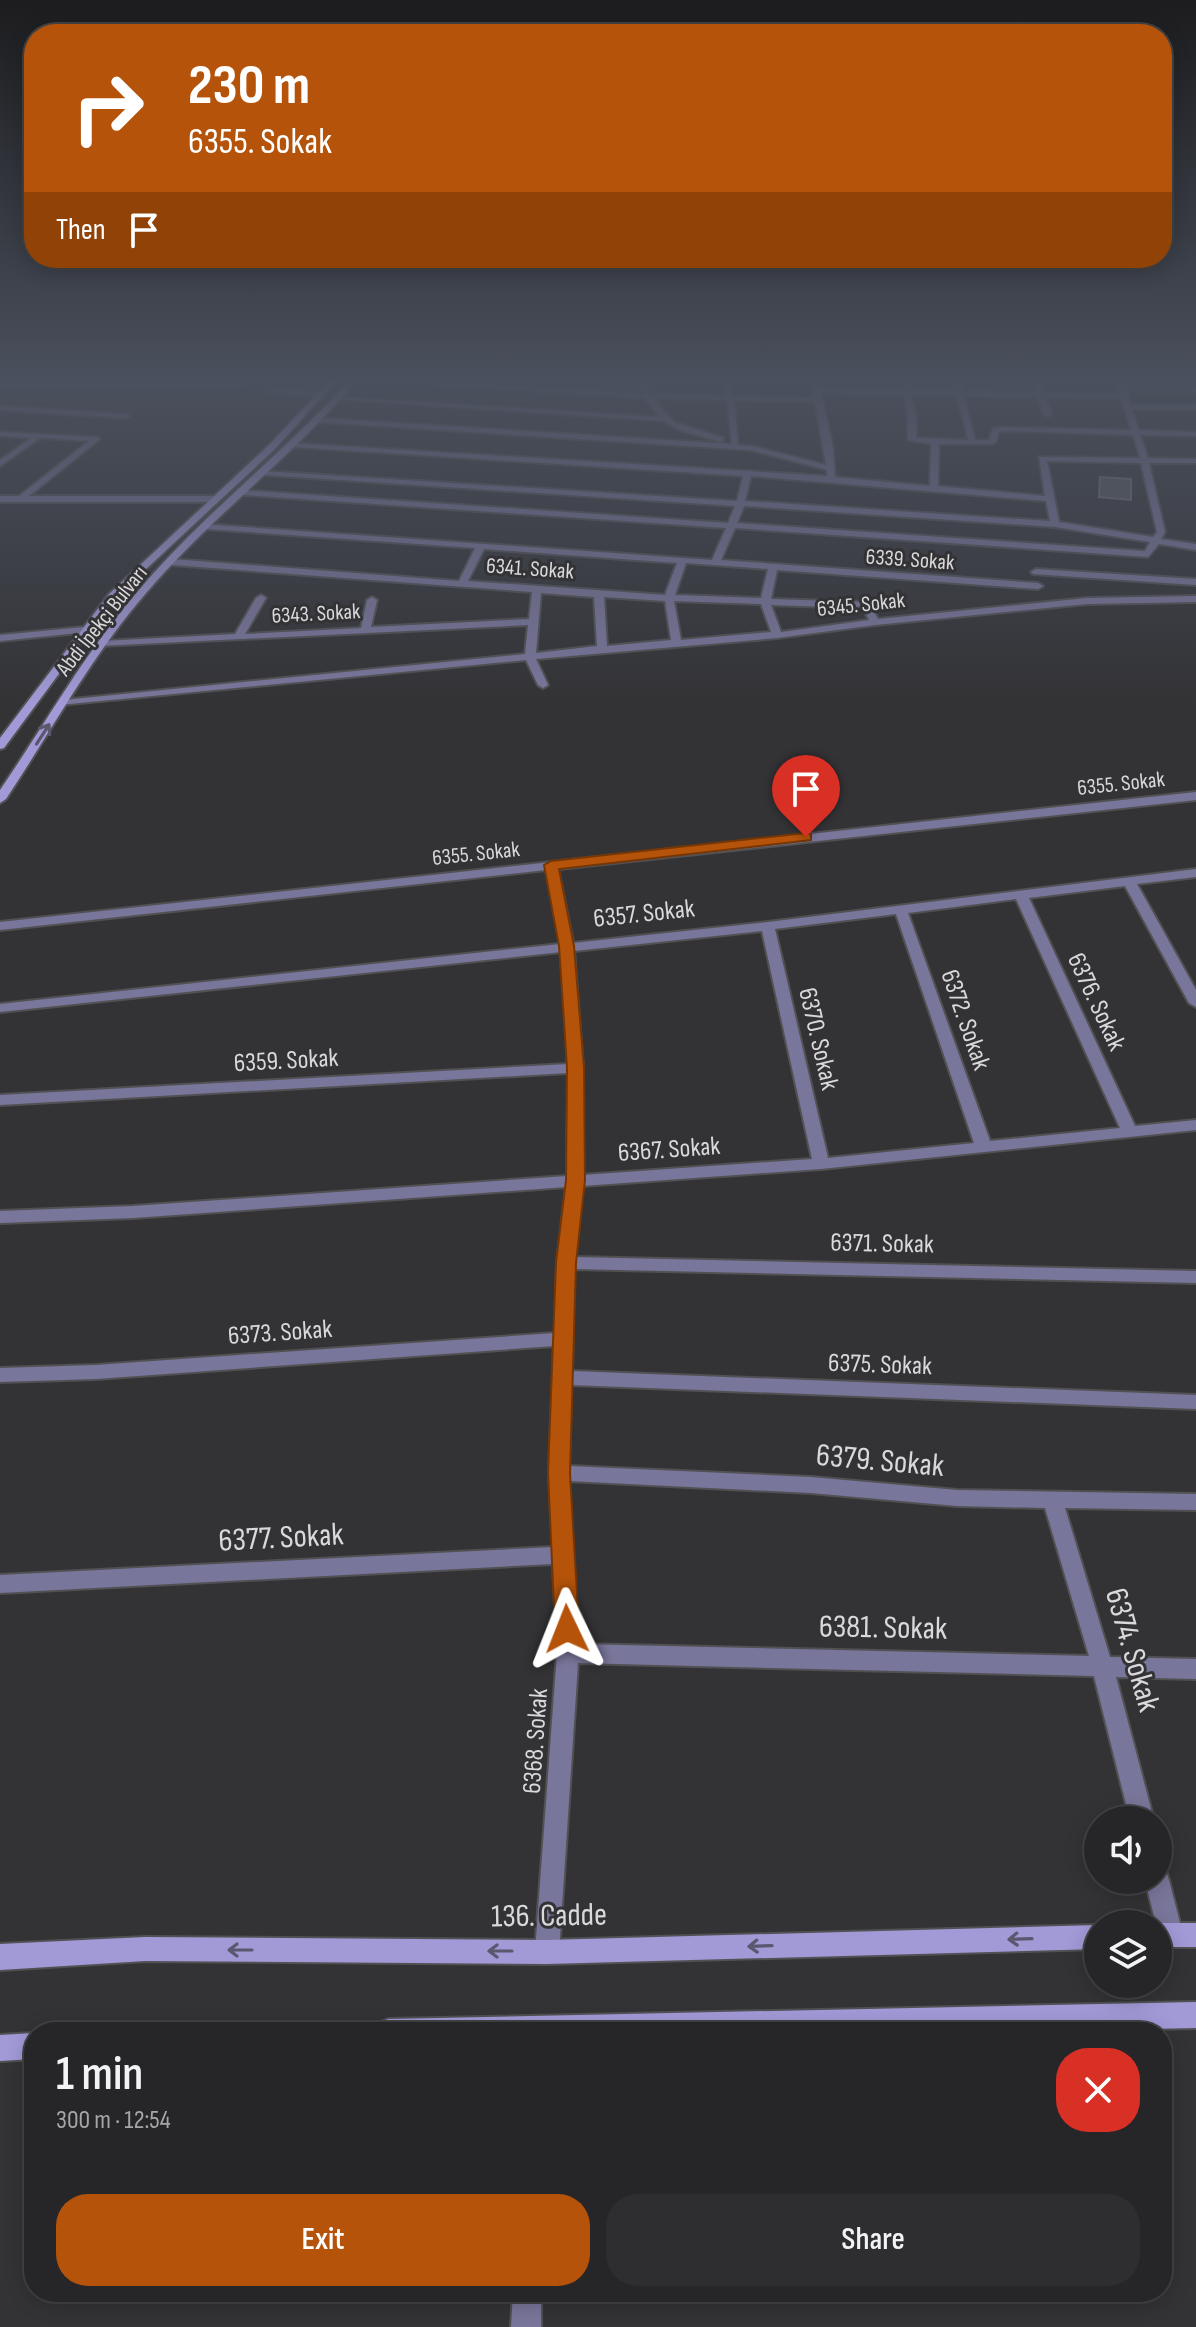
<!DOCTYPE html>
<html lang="en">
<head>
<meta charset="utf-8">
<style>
	:root { --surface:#262628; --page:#2e2e30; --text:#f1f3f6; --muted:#a4a5a8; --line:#424345; --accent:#b45309 }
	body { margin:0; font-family:"Sofia Sans Condensed",sans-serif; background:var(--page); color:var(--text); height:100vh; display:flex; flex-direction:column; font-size:30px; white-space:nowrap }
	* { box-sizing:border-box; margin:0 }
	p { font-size:26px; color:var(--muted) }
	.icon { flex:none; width:44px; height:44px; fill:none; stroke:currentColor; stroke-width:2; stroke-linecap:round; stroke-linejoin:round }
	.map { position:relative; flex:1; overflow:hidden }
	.sheet { position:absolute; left:24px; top:2022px; width:1148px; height:280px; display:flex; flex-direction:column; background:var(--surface); border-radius:32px; box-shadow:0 4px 20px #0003,0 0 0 2px var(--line) }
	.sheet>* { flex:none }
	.guide { position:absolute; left:24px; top:24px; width:1148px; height:244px; border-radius:32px; box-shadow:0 4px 20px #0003,0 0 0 2px var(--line); background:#b45309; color:#fff; overflow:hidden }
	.buttons { position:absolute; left:1084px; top:1806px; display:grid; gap:16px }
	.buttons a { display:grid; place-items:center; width:88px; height:88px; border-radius:50%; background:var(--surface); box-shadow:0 4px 20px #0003,0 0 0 2px var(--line); font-size:40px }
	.pin { position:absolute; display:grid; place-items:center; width:68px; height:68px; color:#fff; margin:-82px -34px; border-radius:50% 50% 50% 0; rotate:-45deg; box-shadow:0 0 8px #0007 }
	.pin .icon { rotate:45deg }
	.me { position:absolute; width:88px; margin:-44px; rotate:358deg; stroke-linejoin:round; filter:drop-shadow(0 0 6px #0008) }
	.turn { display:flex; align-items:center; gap:28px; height:168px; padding:0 32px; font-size:36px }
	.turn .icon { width:104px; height:104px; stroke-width:2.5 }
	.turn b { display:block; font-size:56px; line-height:68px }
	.then { display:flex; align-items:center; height:76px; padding:0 32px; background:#0003; gap:16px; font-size:30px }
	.round { display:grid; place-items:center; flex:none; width:84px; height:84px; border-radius:32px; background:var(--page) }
	.summary { display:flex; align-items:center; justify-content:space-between; height:136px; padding:0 32px }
	h1 { font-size:48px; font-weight:600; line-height:60px }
	.primary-button { display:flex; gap:16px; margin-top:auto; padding:16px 32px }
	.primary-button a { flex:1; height:92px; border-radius:32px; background:var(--accent); color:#fff; font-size:32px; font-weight:600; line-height:92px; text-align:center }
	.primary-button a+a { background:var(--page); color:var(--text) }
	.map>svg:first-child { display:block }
	.building { fill:#58585b; stroke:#717174; stroke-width:2 }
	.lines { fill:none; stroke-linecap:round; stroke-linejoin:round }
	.street-casing { stroke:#515154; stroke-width:4 }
	.secondary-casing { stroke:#515154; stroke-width:4 }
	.street { fill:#79769b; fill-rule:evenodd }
	.secondary { fill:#a19ad7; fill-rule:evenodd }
	.oneway { stroke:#5a576e }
	.route { fill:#b45309; stroke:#753606; stroke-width:2 }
	.labels { text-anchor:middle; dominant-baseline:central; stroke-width:6; stroke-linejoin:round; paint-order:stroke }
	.far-street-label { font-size:22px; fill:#d9d9db; stroke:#333336 }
	.street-label { font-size:26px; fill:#d9d9db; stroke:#333336 }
	.near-street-label { font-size:32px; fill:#d9d9db; stroke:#333336 }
</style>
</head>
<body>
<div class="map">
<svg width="1196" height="2327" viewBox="0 0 1196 2327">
	<rect width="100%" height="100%" fill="#333336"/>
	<!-- building -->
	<path class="building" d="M1100,477L1131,479V500L1099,497Z"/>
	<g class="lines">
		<defs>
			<path id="street" d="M276,379H336L216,386H0V382H216Z
				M352,379H397L643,394L638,384L568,379H668L645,384L650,394L726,396L724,379H732L733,396L814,398L811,379H818L820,389L903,390L901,379H908L910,390L955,391L953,379H960L963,391L1036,392L1031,379H1038L1043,393L1120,394L1116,379H1123L1125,387H1196V391H1126L1131,405H1196V409H1132L1139,430L1196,432V436L1140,435L1148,458L1196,459V463H1149L1165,532L1161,539L1196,544V550L1159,544L1148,557L735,528L721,560L1038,583L1043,586L1038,589L777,570L771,599L866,602L869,603L878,619L1087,598L1196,596V602L1087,604L875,625L777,638L536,659L548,685L543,688L538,685L526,660L59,705V701L63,700L525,654L528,625L99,646L98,644L103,641L235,634L256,598L261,595L266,598L245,634L361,628L367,600L372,597L377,600L371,627L529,619L532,592L172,565L167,562L172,559L459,581L475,548L205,529L202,528V524L712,560L726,528L244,495L241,494V490L728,523L735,506L265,475L262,471L737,501L743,476L294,447L291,443L827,476V470L750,450L316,422L319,418L732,444L727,400L653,398L674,422L724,438L721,442L679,430L664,421L335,399L339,397L659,417L645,398ZM821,393L904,395L908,417V440L931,444L930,486L835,477L833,448ZM911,395H957L968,440L916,438V417ZM964,396L1037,397L1044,414L1048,416L1052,414L1045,397L1121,398L1131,430L1005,427L993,428L989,440H975ZM734,400L815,402L826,465L752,446L738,445ZM1005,431L1133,435L1140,458L1039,457L1045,496L938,486L939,444H992L996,442L999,432ZM1047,461L1141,463L1157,532L1153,537L1059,522ZM751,476L1046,501L1050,521L745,501ZM744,506L1055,527L1150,542L1145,551L737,523ZM484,549L677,563L665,595L468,581ZM686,563L768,569L761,598L675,595ZM541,593L594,597L597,646L536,653ZM604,597L665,601L671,640L607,646ZM674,601L761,604L771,632L681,640ZM771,605L863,608L869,620L781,632Z
				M273,388L322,393L326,395L322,397L270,392Z
				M0,406L126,414L130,416L126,418L0,410Z
				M0,432L96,437L100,439L29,496H215L219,499L215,502H0V496H19L89,441L40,438L0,466V460L31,438L0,436Z
				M1036,569L1196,579V585L1033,574L1031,572Z
				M84,627L89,630L88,632L0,641V635Z
				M1196,792V800L558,869L573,943L768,922L1196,869V877L1137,884L1196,990V1007L1189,1003L1125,886L1029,898L1135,1126L1196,1120V1130L821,1169L582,1186L575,1257L1196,1271V1283L574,1269L572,1371L1196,1395V1409L571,1385L569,1466L811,1477L957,1490L1196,1494V1510L1065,1508L1110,1657L1196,1659V1679L1116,1677L1154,1820H1130L1094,1676L578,1663L559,1952L556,1961L547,1964L538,1961L535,1952L557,1653L553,1564L0,1593V1575L553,1547L549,1473L554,1346L96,1379L0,1382V1368L96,1365L555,1333L557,1263L566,1187L133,1218L0,1223V1211L133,1206L567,1176L568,1073L0,1105V1095L568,1064L561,952L0,1012V1004L560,944L546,870L0,930V922ZM1016,899L1120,1128L990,1141L908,913ZM896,914L974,1143L828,1158L775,929ZM762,931L812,1159L583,1175V1068L574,951ZM569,1481L811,1493L957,1506L1045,1508L1089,1656L578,1644Z
				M1158,1868L1166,1871L1169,1880L1183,1935L1180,1944L1171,1947L1162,1944L1158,1924H1156L1145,1880H1158Z
				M513,2292H541V2327H511Z"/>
			<path id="secondary" d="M331,379H338L275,449L115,598L4,748L0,749V738L109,594L269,445Z
				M351,379H358C294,456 212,516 147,592C92,655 52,730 6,799L0,803V790C46,723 85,652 139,590C203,514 284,453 351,379Z
				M1158,1923H1196V1947H1158V1924H1155Z
				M1098,1925V1949L547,1964L145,1961L0,1970V1944L145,1937L547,1940Z
				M1196,2002V2028L999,2032H375L379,2023L388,2019Z
				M34,2033V2059L0,2061V2035Z"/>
		</defs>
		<!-- street casing -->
		<use href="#street" class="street-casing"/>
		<!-- secondary casing -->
		<use href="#secondary" class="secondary-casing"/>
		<!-- street -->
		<use href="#street" class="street"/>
		<!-- secondary -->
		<use href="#secondary" class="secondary"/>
	</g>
	<!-- one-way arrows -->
	<defs><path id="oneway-shaft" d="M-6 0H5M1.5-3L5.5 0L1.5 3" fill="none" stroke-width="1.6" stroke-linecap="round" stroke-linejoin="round" transform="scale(2)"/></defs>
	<g class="oneway">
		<use href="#oneway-shaft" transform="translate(43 734) rotate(-57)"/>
		<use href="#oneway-shaft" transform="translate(1020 1939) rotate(178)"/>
		<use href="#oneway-shaft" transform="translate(760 1946) rotate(178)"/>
		<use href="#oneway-shaft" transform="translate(240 1950) rotate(-180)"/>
		<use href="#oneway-shaft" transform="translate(500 1951) rotate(-180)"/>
	</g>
	<!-- sky -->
	<linearGradient id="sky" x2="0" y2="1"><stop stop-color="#1c1c1e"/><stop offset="0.54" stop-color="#4a505d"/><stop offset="1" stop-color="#4a505d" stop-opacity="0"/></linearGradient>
	<rect width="1196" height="705" fill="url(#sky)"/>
	<!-- route -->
	<path class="route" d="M806,833L811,834V840L559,869L574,946L584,1068L585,1180L576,1263L570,1473L579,1629L576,1636L567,1639L559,1636L555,1629L548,1473L556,1263L566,1180L567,1068L559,946L544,865L551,861Z"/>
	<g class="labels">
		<!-- far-street labels -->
		<g class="far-street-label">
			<text transform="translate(910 560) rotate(4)">6339. Sokak</text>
			<text transform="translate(530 569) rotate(4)">6341. Sokak</text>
			<text transform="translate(861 605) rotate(-6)">6345. Sokak</text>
			<text transform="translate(316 614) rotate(-3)">6343. Sokak</text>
			<text transform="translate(102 621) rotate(-52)">Abdi İpekçi Bulvarı</text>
			<text transform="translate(1121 784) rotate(-6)">6355. Sokak</text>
			<text transform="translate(476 854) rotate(-6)">6355. Sokak</text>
		</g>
		<!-- street labels -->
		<g class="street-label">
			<text transform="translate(644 914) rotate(-6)">6357. Sokak</text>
			<text transform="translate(1096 1002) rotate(65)">6376. Sokak</text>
			<text transform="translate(965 1020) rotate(71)">6372. Sokak</text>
			<text transform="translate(818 1039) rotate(77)">6370. Sokak</text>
			<text transform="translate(286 1061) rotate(-3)">6359. Sokak</text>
			<text transform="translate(669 1150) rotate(-4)">6367. Sokak</text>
			<text transform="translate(882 1244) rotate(1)">6371. Sokak</text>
			<text transform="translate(280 1333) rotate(-4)">6373. Sokak</text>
			<text transform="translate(880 1365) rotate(2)">6375. Sokak</text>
			<text transform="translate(536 1741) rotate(-86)">6368. Sokak</text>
		</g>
		<!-- near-street labels -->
		<g class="near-street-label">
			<text transform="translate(880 1461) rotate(5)">6379. Sokak</text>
			<text transform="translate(281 1538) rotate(-3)">6377. Sokak</text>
			<text transform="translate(883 1628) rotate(1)">6381. Sokak</text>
			<text transform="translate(1132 1650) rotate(74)">6374. Sokak</text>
			<text transform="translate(549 1916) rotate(-1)">136. Cadde</text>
		</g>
	</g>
</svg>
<div class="buttons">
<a><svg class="icon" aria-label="sound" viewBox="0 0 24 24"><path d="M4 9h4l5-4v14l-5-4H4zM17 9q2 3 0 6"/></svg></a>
<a><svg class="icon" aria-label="layers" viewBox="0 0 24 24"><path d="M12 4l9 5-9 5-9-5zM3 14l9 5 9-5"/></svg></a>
</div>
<div class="pin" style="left:806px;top:837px;background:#d93025"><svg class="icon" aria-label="arrive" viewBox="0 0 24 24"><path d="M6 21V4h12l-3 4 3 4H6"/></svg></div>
<svg class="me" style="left:567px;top:1629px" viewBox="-20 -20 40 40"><path d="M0-17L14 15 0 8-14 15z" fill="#b45309" stroke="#fff" stroke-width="4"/></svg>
<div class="guide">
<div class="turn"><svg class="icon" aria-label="right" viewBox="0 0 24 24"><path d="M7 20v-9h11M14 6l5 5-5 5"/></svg><div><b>230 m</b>6355. Sokak</div></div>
<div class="then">Then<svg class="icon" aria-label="arrive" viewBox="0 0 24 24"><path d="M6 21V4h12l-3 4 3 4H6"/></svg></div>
</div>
<section class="sheet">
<div class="summary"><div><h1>1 min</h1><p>300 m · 12:54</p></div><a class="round" style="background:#d93025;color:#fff"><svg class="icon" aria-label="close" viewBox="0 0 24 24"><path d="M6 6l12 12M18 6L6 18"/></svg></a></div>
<div class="primary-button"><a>Exit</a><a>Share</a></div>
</section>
</div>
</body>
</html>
